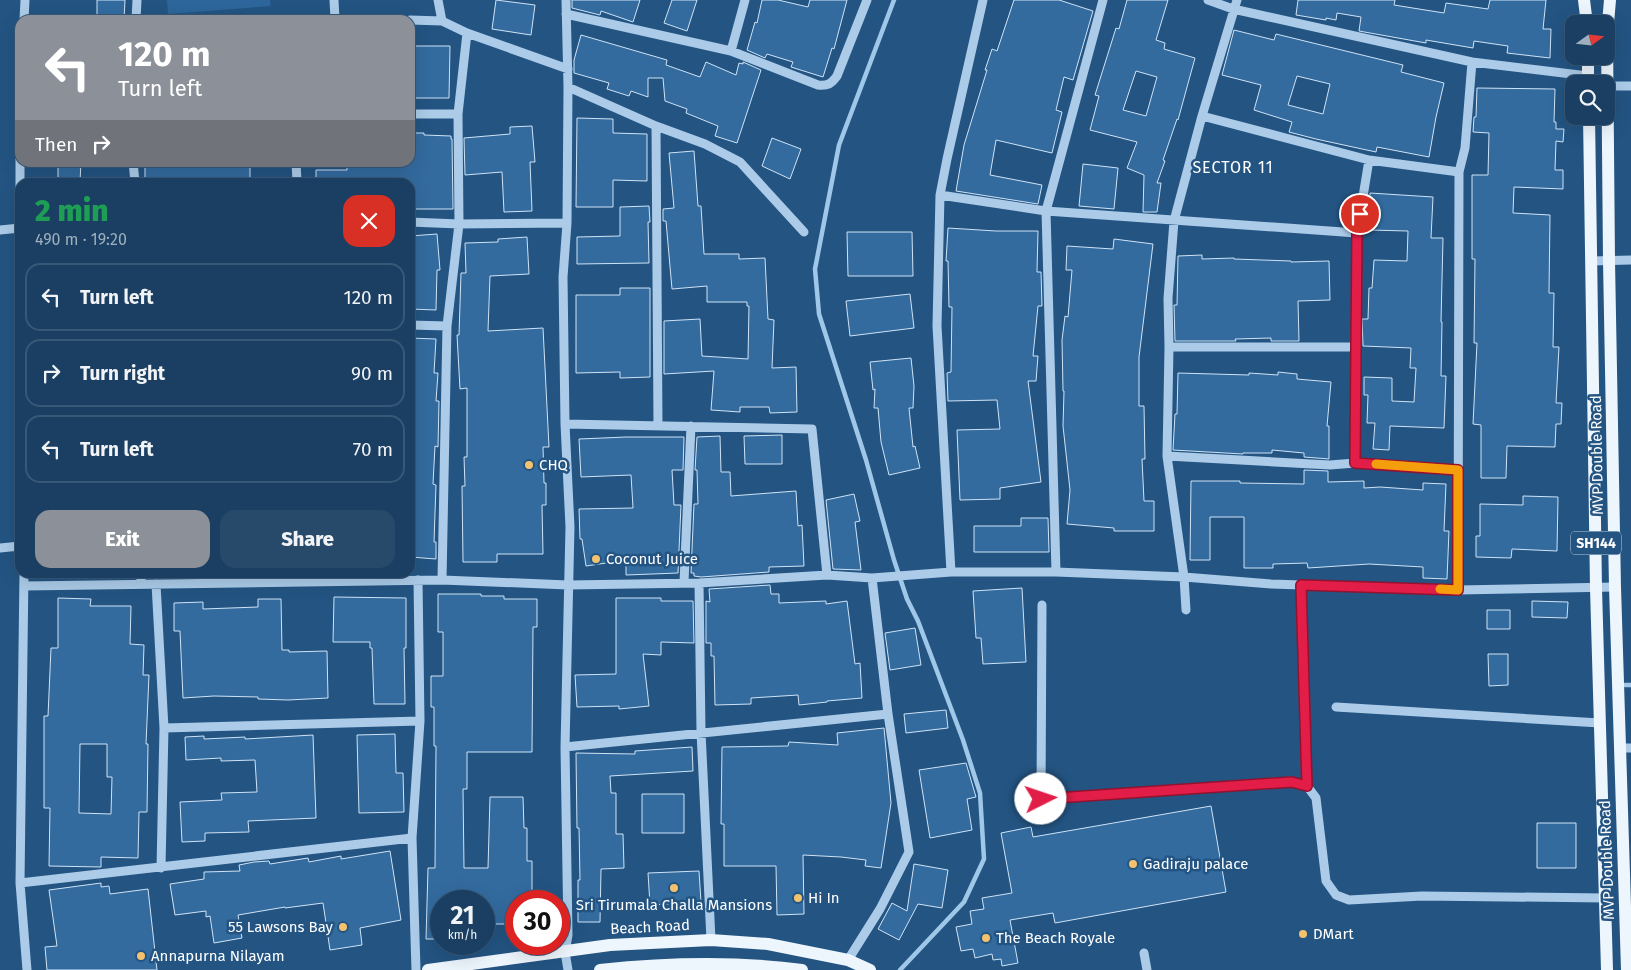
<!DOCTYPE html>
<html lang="en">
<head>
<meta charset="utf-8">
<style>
	:root { --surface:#1a3f62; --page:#274a6b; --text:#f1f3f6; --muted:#9fafbe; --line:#385877; --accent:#8c9099 }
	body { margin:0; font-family:"Fira Sans",sans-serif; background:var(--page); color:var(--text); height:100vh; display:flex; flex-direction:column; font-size:19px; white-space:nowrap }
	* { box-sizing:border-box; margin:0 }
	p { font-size:16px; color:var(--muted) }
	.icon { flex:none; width:28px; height:28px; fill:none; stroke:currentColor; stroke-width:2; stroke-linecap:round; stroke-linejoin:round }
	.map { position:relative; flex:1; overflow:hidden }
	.sheet { position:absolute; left:15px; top:178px; width:400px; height:400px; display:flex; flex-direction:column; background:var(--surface); border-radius:15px; box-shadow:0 5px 20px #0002,0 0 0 1px var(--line) }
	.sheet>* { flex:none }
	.hud { position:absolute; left:15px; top:15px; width:400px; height:152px; border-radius:15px; box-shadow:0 5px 20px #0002,0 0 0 1px var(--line); background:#8c9099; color:#fff; overflow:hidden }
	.needle { width:32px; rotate:75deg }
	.controls { position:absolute; left:1565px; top:15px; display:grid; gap:10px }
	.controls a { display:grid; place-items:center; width:50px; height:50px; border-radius:10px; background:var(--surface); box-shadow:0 5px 20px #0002,0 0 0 1px var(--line); font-size:25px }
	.speed { position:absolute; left:430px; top:890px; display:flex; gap:10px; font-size:25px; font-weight:700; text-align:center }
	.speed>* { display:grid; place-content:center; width:65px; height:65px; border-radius:50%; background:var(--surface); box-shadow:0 5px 20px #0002,0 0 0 1px var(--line); line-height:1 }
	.speed small { font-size:12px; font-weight:400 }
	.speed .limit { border:8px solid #d22; background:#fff; color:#111 }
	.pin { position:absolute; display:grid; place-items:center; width:42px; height:42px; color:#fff; margin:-21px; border:2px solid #fff; border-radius:50%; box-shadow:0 1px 5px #0007 }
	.me { position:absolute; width:55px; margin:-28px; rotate:86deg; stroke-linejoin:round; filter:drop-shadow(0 0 4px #0008) }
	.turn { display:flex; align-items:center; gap:18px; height:105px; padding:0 20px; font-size:22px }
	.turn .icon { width:65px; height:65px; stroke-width:2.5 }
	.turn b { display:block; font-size:35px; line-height:42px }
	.then { display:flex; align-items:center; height:48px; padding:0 20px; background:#0003; gap:10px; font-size:19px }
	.round { display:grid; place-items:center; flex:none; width:52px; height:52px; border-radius:15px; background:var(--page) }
	.overview { display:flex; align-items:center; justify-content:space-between; height:85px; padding:0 20px }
	h1 { font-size:30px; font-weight:800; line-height:38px; color:#1e9e55 }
	.cta { display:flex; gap:10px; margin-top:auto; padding:10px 20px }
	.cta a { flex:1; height:58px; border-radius:15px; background:var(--accent); color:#fff; font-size:20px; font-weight:800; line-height:58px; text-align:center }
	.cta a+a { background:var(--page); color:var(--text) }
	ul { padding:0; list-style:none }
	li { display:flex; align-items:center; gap:15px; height:68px; margin:0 10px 8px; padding:0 10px; border:2px solid var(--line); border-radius:15px }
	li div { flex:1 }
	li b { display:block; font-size:19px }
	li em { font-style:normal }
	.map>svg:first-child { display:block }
	.green { fill:#2d669a }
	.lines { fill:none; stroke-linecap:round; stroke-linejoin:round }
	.stream { stroke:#9fc7e8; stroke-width:4.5 }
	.building { fill:#336b9f; stroke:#cfe3f6; fill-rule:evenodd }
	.minor { stroke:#abcbe8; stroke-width:9 }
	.major { stroke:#edf5fd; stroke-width:12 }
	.route-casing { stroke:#92132f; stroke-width:12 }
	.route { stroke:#e11d48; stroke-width:9 }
	.slow { stroke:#f59e0b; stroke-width:9 }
	.poi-dot { fill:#f3c26e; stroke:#235482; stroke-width:2 }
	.labels { text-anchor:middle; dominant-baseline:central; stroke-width:5; stroke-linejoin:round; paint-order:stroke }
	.shield { fill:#235482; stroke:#bdccda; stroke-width:1 }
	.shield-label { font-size:14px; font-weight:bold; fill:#fff }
	.street-label { font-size:15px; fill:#fff; stroke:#235482 }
	.poi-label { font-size:15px; fill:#fff; stroke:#235482; text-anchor:start }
	.neighbourhood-label { font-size:16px; letter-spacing:1px; fill:#fff; stroke:#235482 }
</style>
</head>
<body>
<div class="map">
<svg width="1631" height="970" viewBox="0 0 1631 970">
	<rect width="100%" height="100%" fill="#235482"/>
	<!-- green -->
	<path class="green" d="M167,0H270L271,6L168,14Z"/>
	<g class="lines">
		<!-- stream -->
		<path class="stream" d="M894,0L839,145L815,269L819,314L866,460L894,560L907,599L918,621L963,740L980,793L984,859L964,902L900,970
			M1625,685H1631"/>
	</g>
	<!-- building -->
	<path class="building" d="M97,0H125L124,20H97Z
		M496,0L535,5L531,35L492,29Z
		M572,0H640L633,22L601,11L600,15L572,8Z
		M672,0H697L687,31L664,23Z
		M762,0H778L808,7L810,0H847L834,49L832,48L823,77L791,67L793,62L767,54L765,58L747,50L755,22L757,23Z
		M1014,0H1059L1093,11L1073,80L1064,77L1056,110L1062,112L1052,153L996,140L990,175L1042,185L1038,204L956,191L964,145L987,70H985L992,49L997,51Z
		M1127,0H1168L1156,40L1165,43L1164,49L1195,58L1178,120L1177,119L1163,160L1165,161L1157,183H1161L1157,212H1143L1144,175L1127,168L1137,142L1090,130L1099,96L1095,95L1116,28L1119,29ZM1136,71L1157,77L1146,116L1123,110Z
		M1298,0H1395L1394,5L1444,13L1446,3L1488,9L1490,0H1546L1543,29H1551L1550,58L1507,53L1508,46L1474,41L1473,48L1426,40V43L1359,31L1361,17L1337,13L1336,20L1326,18V20L1296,15Z
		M1234,30L1274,40L1276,34L1403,65L1401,72L1444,83L1436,117L1429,157L1377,147L1376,152L1316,139L1289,132L1292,122L1254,110L1261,85L1222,75ZM1297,76L1330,84L1323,114L1288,105Z
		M581,35L667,60L666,65L700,77L706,62L736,75L739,63L743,64V62L761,70L737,143L715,136L718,126L686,113L687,109L665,101L663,78H648V97L631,91L629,96L607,89L609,83L574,73V60Z
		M410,46H450L449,98H410Z
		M1477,88L1555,89L1554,122H1556V129H1564L1563,142L1556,141L1555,170H1563V189L1514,187L1513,213L1550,215L1549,293H1554L1553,347H1559L1556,403H1562L1561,424H1556L1555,447L1507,446L1506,478H1481V425L1473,424L1477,343H1474L1475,259H1472V175H1488L1489,133L1473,132L1474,117H1476Z
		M577,118L613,119V133L647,134V181L613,180V207H576Z
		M532,126L535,162H530L532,211L504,212L502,172L465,175L464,138L510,134V127Z
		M410,133H424V135L451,136V139H452L453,209H410V182H316V170H347V162H410Z
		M772,138L801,149L790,179L762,166Z
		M694,151L698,206H701L704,254H739V259L765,258L768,319L774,320L772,368L796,367L797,412L770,413L769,407H740V412L711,410L714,371L664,374V321L700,319L702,356L748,359L749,306H747V302H707V286L672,289L666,221H663V209L674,208L669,153Z
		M58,162H81L80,182H58Z
		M145,162H250V182H145Z
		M1083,164L1118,168L1114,209L1079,206Z
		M1370,193L1433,197L1431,238H1443L1441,322H1442L1441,376H1446L1444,428L1390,426L1389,450L1373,449L1375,423H1367L1368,395H1364V377L1392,378V401L1414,402L1416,368H1410L1411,348L1363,346L1362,319H1368L1369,288H1372L1374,260L1407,261L1408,231L1369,230Z
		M649,206L650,222H648L649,263L577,264V237L620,236V207Z
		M948,228L996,231H1038L1037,272H1041L1042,306H1038L1033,356H1038L1036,381H1028L1041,482L1000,488V499L960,500L957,430L1000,429L997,400L948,401L947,373L951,372L952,307H949L948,261H946Z
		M847,232H912L913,276H848Z
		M437,234L440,270H437L436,310L410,309V277H412L410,236Z
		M527,237L529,274L490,276L488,331L543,328L549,447H543L544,483H546V505H542L543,554H497V562H463L462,486H465L464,457H467V388L460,389L457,335H459L461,273H466L465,243L498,242V239Z
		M1114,239L1153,244L1139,357V406H1144L1145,459H1142L1144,501H1154V531H1114V528L1067,524L1070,490L1063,426L1064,391H1063L1062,340L1065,316L1068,317L1072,270H1066L1067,246L1113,249Z
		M1202,255V259L1234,258V259L1291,261V262L1329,261L1330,300L1298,301L1299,341H1271V338L1235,339L1236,341H1175L1174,305H1177L1178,256Z
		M620,288H650V377L620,378V372L576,373V295H620Z
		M910,294L914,328L850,336L846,301Z
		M410,338L436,339L434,373H438L436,401H439L438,447L435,446L433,484L436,485L434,542H436V559L410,557Z
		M911,358L914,386L913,408H909L913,447L915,446L920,468L889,475L881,442L878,408H874L875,389L873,390L870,362Z
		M1278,372L1297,374V379L1331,382L1327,426H1329V459L1304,457V453L1272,450V453H1243V454L1173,450L1175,414H1177L1178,373L1249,375V373L1278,375Z
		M782,435V464H745L744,436Z
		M720,436L721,472H730L731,496L796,491L798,526L802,525L804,566L769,567V572L701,577L694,576V573H691L694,504H698L697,470H695L697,437Z
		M626,437H684L683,470H672L674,505H681L678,573L626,575V560L586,566L582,539H580L579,509L633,508L631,475L581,477L579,439Z
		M1304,470L1328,471V482L1364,481V488L1380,487L1423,490V483L1446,484L1444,531H1449L1447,579L1423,578V567L1369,564L1308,568L1307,563L1273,564V568H1244V517H1210V560H1190L1191,481H1240V483L1304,484Z
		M854,494L860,521L855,522L861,570L833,569L826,500Z
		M1523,496L1558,497L1557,551L1512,549L1511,558L1476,557V536H1480V504L1523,505Z
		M1021,518H1048L1049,552H974V526H1021Z
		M770,585L771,594H779V603L826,601V604L847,601L855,664L860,663L862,698L827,701V702L799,705L798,695L751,698V704L715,705L714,656H711V643H706V601L710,602L709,589Z
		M1022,588L1026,662L983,664L981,638H976L973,591Z
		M438,594H481V596H504V599H537V627H533L532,752H467V789H463L464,868H488L490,797H523L524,828H527V861H532V901H516V924H485V901H441V939H426L428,868H435L436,746H434V707H431V676H443V632H438Z
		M334,597L406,598V648H404L405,704H374L372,648H370V642H333Z
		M58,598L91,599L90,606H131L130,644L144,645L143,675H149L146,744H148L147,812H139L138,858L101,857V867L49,866L50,808H44V716H48L51,648H58ZM80,744H107V777H112L111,814L79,813Z
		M616,598H661V601H693L694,643L661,642V655L643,654L649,706L619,709V706L577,707L575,675L616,674Z
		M258,599H281L282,650H289V652L327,651L328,698L288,700L258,699V697L214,696L183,698L180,631H174V603L203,602V609L258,607Z
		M1532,601L1568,602L1567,618L1532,617Z
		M1487,610H1510V629H1487Z
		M915,628L921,665L890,670L885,633Z
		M1488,654H1508V685L1489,686Z
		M946,710L948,728L906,733L904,714Z
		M884,728L891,803L881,868L865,866L866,860L841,857L803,855L804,914L777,915L776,866H724V824H721L722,747L788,746L789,742L838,745L837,733Z
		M395,734L396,773H403L404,812L359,813L357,735Z
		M313,735L316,818L248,821L249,832L205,833V841L182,842L180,802L222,800L221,793L257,792L255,760L221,761V758L186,760L185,737L204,736V739L245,737V739Z
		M692,747L693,771L610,776L611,793H616V834H623L624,868L601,869L600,922H578V880H580L579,828H577L576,753L635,754V751Z
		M966,763L976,797L967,799L972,830L930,838L919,770Z
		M642,794H684V833H642Z
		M1211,806L1226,892L1055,923L1053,913L1010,920L1018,963L1002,966L1001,959L993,960L992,954L975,958L973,949L961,951L956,927L972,924L970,911L984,909L982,898L1012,893L1001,833L1031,827L1033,837Z
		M1537,823H1576V868H1537Z
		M390,851L401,920L360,928L362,945L330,950L323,903L285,908V907L238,915L242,938L214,943L210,916L206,917V911L175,915L170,884L204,879V872L240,871L239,865L254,862L269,861L270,864L308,858L309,862L341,856V859Z
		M914,864L948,870L942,908L918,904L899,940L878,929L892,903L907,911Z
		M699,871L701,902L650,905L648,873Z
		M101,883V887L109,886L110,894L148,889L157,970H47L45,947L57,946L49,890Z"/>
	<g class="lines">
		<!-- minor -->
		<path class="minor" d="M438,0L442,21
			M566,0L568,87L567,223L563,277L565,424L570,527L565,747L568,935L565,952L568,970
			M1208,0L1233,9L1472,62L1588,76
			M566,14L731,51L745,0
			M335,19L382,20
			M24,20L25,0
			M136,20L137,0
			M307,20L335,19L334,0
			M410,20L442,21L467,33L568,69
			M467,33L458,114L459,224L567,223
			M731,51L818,85C828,86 831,84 837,76L867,0
			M1608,86H1631
			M568,87L656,126L658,426
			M20,92V321
			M410,114H458
			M1202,116L1369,160L1459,172L1458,590
			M656,126L705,144L740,162L804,232
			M133,162L135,182
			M296,162L297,182
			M1459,172L1465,148L1472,62
			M940,195L1046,211L1357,233
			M410,222L459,224L447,326L442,580
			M0,230L20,228
			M1591,261L1631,260
			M410,325L447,326
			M1169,347H1357
			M565,424L812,429L827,575
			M1167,456L1330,465L1355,463L1458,471
			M1355,463L1357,233L1369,160
			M0,548L20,546
			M24,572L20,883L27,970
			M141,572V584
			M951,572L937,326L940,195L947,159L983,0
			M1056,572L1046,211L1103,0
			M872,578L951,572H1056L1184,577L1271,584L1458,590L1615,587
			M684,582L691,426
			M699,583L701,732L711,940
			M156,584L164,728L161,868
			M1301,585L1307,786
			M24,586L442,580L568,585L699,583L827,575L872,578L888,714L909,852L880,909L848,960
			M1186,610L1184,577L1167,456L1169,347L1168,298L1174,221L1202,116L1237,0
			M1336,707L1600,723
			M164,728L420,721
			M565,747L888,714
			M1620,748H1631
			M1041,799L1042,605
			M1023,800L1292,781L1307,786L1316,798L1326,881L1336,895L1349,900L1422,896L1605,898
			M20,883L412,838
			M1144,953L1147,970
			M416,970L412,838L420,721L418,580"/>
		<!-- major -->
		<path class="major" d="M1584,0L1587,24
			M1610,0L1607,35L1609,261L1615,587L1627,970
			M1588,56V84
			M1589,116L1596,588L1607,970
			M428,970L610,945L711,940L768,944L848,960L870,970
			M600,970C667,963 734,961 802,970"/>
	</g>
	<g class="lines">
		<defs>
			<path id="route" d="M1041,799L1292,782L1307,786L1301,585L1458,590V470L1355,463L1357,233L1360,214"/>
		</defs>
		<!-- route casing -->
		<use href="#route" class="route-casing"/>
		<!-- route -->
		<use href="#route" class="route"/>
		<!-- slow -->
		<path class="slow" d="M1376,464L1458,470V590L1440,589"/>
	</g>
	<!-- markers -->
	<g class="poi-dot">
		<circle cx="529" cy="465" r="5"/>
		<circle cx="596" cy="559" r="5"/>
		<circle cx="1133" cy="864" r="5"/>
		<circle cx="674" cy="888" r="5"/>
		<circle cx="798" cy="898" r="5"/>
		<circle cx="343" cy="927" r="5"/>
		<circle cx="1303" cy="934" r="5"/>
		<circle cx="986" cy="938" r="5"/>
		<circle cx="141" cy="956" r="5"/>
	</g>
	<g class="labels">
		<!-- shield labels -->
		<rect class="shield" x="1571" y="531.5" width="50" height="23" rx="4"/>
		<g class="shield-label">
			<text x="1596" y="543">SH144</text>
		</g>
		<!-- street labels -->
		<g class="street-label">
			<text transform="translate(1597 455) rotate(-91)">MVP Double Road</text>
			<text transform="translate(1607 860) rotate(-92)">MVP Double Road</text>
			<text transform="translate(650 927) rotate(-3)">Beach Road</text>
		</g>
		<!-- poi labels -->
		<g class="poi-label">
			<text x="539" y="465">CHQ</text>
			<text x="606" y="559">Coconut Juice</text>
			<text x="1143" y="864">Gadiraju palace</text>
			<text x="808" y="898">Hi In</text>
			<text x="674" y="905" text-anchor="middle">Sri Tirumala Challa Mansions</text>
			<text x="333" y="927" text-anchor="end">55 Lawsons Bay</text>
			<text x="1313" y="934">DMart</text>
			<text x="996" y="938">The Beach Royale</text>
			<text x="151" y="956">Annapurna Nilayam</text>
		</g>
		<!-- neighbourhood labels -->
		<g class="neighbourhood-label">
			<text x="1233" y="167">SECTOR 11</text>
		</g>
	</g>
</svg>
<div class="controls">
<a><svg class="needle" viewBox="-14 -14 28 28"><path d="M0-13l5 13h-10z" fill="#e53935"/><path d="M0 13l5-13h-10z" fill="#9fafbe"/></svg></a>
<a><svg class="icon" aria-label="search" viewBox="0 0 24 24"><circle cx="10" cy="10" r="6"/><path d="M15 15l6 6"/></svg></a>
</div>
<div class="speed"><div>21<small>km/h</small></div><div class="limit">30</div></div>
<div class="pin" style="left:1360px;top:214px;background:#d93025"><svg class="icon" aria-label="arrive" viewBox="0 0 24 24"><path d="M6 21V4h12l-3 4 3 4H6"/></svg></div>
<svg class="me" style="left:1041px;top:799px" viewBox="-20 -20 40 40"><circle r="19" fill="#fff"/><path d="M0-13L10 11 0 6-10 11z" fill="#e11d48"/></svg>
<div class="hud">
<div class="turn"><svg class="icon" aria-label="left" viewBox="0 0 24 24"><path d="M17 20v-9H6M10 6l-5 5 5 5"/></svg><div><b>120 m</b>Turn left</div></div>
<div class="then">Then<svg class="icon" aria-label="right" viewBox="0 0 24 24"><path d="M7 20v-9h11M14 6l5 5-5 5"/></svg></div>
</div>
<section class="sheet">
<div class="overview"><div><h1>2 min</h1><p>490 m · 19:20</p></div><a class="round" style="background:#d93025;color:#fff"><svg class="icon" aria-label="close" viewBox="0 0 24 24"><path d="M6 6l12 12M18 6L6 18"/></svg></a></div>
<ul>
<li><svg class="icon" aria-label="left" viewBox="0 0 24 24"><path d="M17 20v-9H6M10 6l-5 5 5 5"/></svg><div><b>Turn left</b></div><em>120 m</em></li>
<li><svg class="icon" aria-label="right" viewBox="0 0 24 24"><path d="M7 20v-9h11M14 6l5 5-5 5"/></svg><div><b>Turn right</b></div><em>90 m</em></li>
<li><svg class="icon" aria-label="left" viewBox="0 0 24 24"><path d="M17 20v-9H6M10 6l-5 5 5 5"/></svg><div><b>Turn left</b></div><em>70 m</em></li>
</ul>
<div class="cta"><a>Exit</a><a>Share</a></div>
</section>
</div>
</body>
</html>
